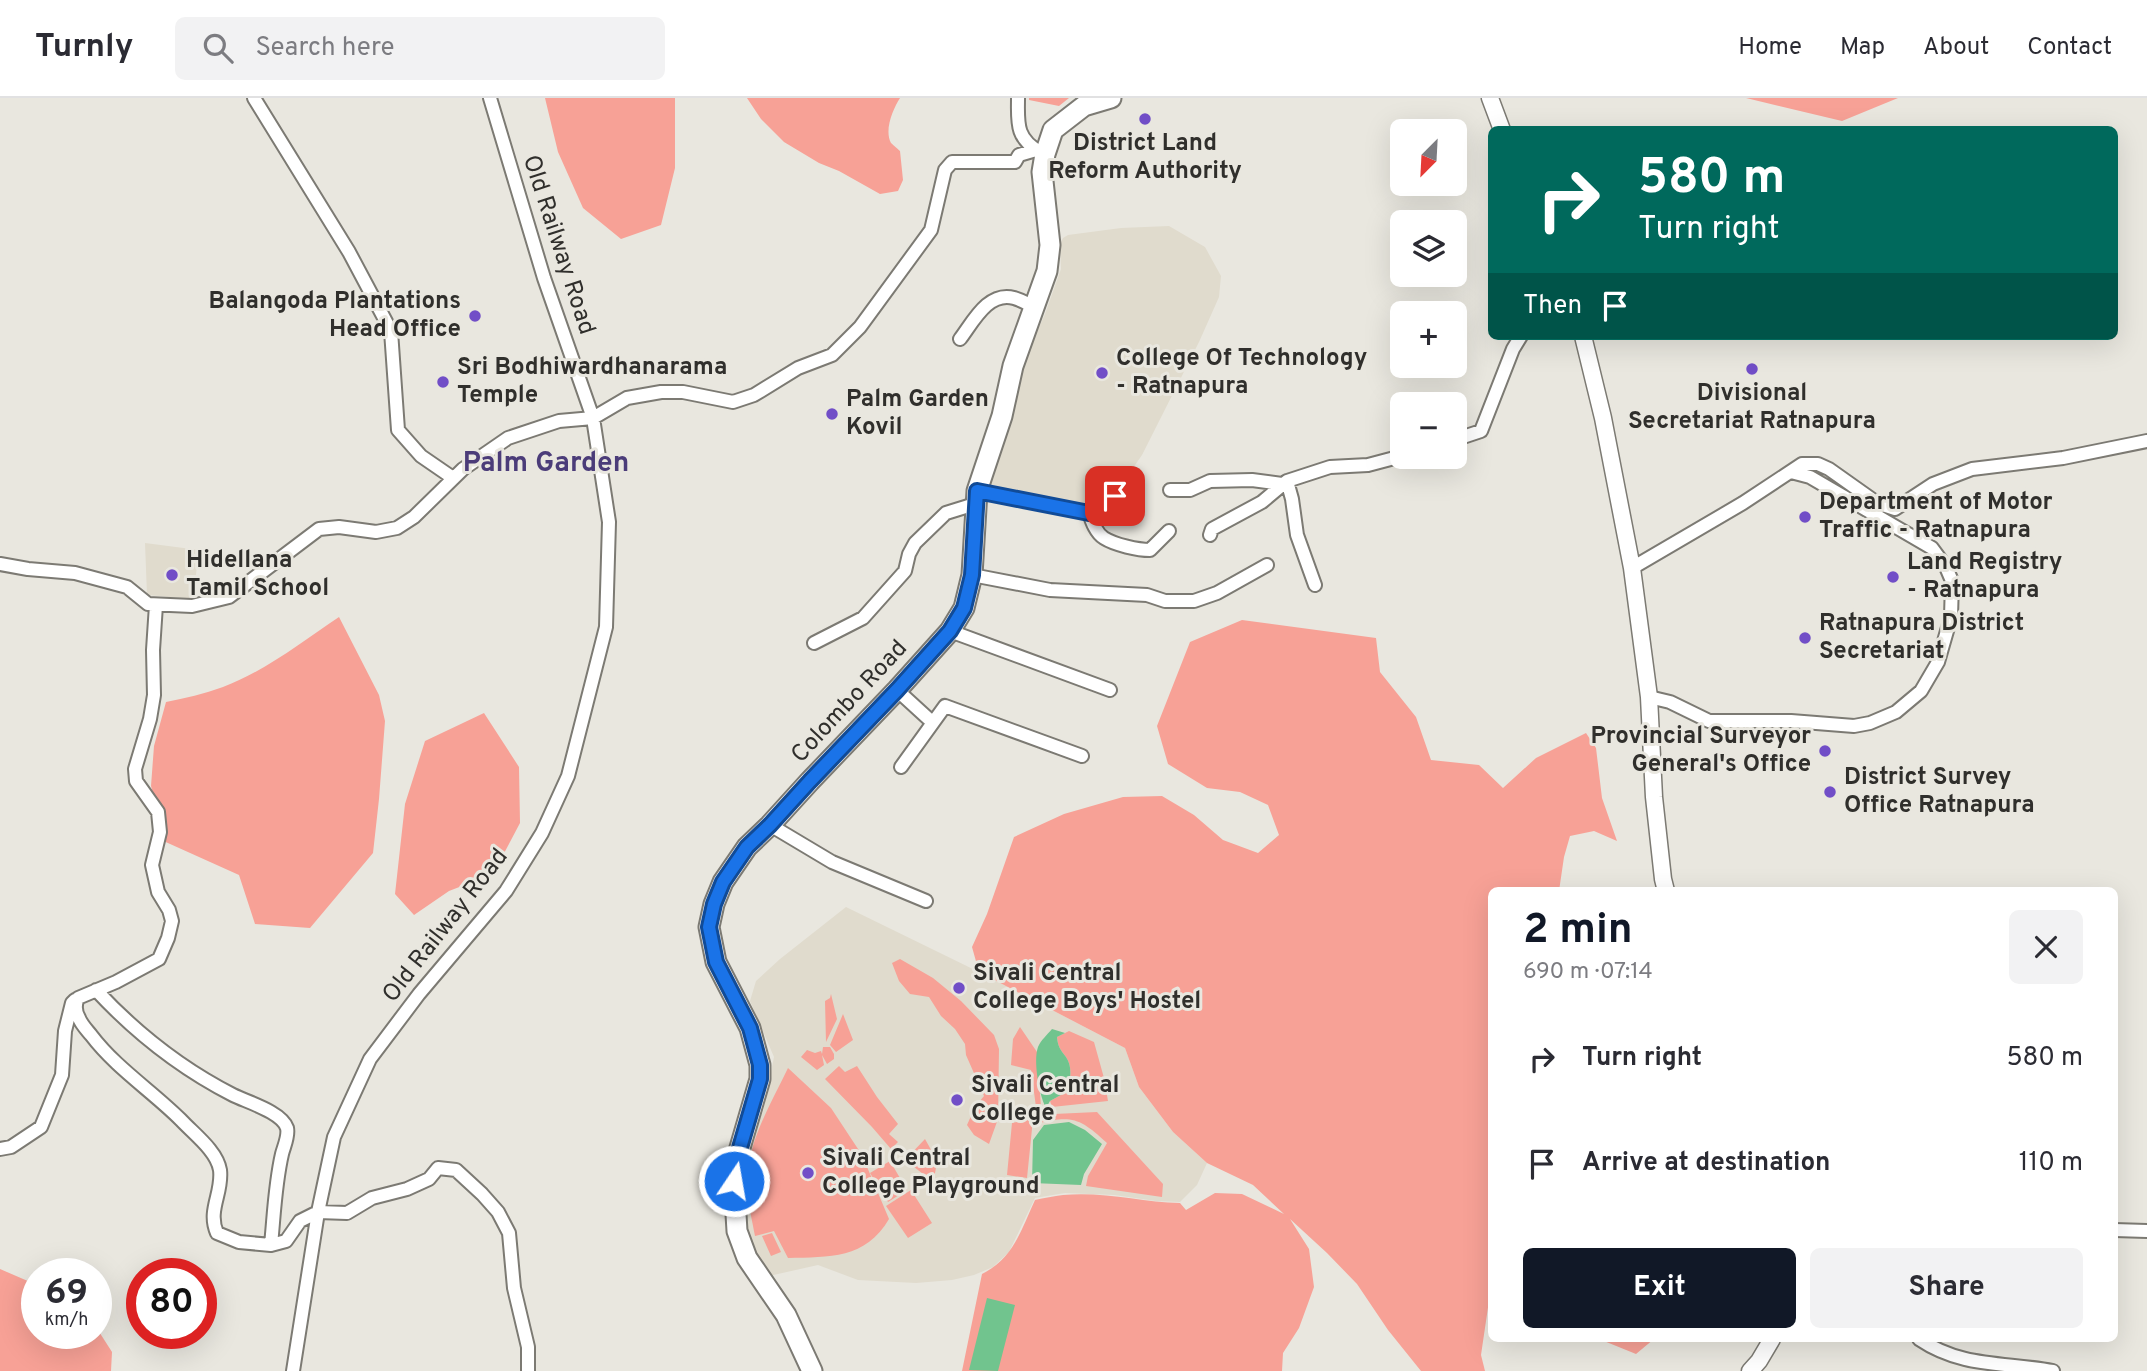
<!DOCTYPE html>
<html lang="en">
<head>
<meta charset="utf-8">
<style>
	:root { --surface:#fff; --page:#f2f2f3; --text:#2b2b33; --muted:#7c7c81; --line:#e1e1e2; --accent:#111827 }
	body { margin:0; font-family:Overpass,sans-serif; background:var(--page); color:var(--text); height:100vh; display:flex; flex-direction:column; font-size:26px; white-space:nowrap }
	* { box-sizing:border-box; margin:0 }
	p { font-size:23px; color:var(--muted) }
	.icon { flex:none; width:38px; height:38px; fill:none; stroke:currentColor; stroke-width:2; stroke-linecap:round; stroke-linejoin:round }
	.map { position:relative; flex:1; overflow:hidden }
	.drawer { position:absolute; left:1488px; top:789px; width:630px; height:455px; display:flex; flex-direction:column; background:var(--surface); border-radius:10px; box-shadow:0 7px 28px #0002 }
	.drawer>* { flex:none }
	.top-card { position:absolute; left:1488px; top:28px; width:630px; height:214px; border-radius:10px; box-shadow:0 7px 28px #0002; background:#00695c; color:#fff; overflow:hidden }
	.needle { width:46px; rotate:204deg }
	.tools { position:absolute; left:1390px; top:21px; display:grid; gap:14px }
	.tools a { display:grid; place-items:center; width:77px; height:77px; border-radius:10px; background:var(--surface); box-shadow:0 7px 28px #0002; font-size:35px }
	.speed { position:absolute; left:21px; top:1160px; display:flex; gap:14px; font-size:35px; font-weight:700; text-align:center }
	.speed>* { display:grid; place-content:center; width:91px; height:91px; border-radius:50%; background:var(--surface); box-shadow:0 7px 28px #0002; line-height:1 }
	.speed small { font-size:18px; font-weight:400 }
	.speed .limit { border:10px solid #d22; background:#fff; color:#111 }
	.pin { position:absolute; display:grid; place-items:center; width:60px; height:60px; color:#fff; margin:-30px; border-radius:14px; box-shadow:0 4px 10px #0006 }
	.me { position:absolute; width:77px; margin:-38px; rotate:12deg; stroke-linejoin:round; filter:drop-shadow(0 0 5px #0008) }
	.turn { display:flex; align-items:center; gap:24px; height:147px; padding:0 35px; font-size:32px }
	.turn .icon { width:91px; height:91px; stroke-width:2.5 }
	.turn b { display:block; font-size:49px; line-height:60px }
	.then { display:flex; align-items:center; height:66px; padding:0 35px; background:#0003; gap:14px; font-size:26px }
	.round { display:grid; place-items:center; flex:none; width:74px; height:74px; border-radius:10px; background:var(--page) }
	.head { display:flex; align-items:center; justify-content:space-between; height:119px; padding:0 35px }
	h1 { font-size:42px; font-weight:700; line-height:52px; color:var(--accent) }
	.primary-button { display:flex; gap:14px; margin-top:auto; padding:14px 35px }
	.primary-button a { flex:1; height:80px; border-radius:10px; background:var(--accent); color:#fff; font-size:28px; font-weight:700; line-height:80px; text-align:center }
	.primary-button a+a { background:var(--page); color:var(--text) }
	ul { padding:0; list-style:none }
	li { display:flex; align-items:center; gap:21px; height:105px; padding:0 35px }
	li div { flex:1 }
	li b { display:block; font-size:26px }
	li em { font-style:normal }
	header { display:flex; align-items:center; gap:42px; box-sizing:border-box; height:98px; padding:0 35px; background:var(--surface); border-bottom:2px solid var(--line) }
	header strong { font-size:33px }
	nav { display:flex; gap:38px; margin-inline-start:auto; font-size:24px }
	.search { width:490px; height:63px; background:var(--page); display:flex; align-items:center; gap:18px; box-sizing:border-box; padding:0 24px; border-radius:10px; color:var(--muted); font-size:26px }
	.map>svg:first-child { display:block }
	.built { fill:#e0dbcd }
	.green { fill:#f7a196 }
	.water { fill:#71c48e }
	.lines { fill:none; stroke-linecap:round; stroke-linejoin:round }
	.minor-casing { stroke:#7c7a73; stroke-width:16 }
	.major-casing { stroke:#7c7a73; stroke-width:19 }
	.highway-casing { stroke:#7c7a73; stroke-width:23 }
	.minor { stroke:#fff; stroke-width:12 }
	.major { stroke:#fff; stroke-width:16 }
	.highway { stroke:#fff; stroke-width:19 }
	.route-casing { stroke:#114b97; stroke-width:18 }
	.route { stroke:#1a73e8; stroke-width:12 }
	.poi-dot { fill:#714ec7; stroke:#e9e7df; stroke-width:2.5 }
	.labels { text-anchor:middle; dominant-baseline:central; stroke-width:6; stroke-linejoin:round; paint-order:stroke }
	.poi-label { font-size:24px; font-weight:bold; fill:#302f2c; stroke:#e9e7df; text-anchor:start }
	.street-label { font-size:24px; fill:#302f2c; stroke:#e9e7df }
	.quarter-label { font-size:28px; font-weight:bold; fill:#4b3c79; stroke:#e9e7df }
</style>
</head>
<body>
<header>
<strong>Turnly</strong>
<div class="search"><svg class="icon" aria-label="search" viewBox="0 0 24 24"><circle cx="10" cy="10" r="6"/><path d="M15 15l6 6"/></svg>Search here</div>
<nav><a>Home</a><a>Map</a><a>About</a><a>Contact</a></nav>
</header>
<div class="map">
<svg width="2147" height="1273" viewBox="0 0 2147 1273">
	<rect width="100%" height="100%" fill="#e9e7df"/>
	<!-- built -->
	<path class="built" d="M1169,128L1205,149L1221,178L1219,199L1199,244L1142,357L1131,373L1098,409L1090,410L991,390V382L1025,260L1045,216L1061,171L1060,146L1063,140L1068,137L1121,130Z
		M145,445L199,452L193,501L147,497Z
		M846,809L979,874L1125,950L1139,989L1173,1034L1207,1065L1197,1087L1180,1104L1156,1103L1114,1097L1065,1095L1035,1100L1009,1154L993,1169L974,1177L952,1182L916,1185L858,1182L818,1167L769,1178L745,1145L743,1052L763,1014L774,959L750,903L756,883L780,861Z"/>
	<!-- green -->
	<path class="green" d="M545,0H675V70L661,127L621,141L583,110L558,54Z
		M747,0H900C893,11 884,32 891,45C892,46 899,52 900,53L903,82L898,93L880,96L839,73L819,65L784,44L761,21Z
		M1029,0H1069L1059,8L1029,2Z
		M1746,0H1898L1842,23Z
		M339,519L379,597L385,623L379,701L373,755L310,830L255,826L239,777L159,741L158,714L151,688L154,648L166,604C185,600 204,596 223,589C265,573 302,544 339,519Z
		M1242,522L1376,540L1380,574L1416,619L1431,662L1479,667L1503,690L1536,660L1586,635L1596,650L1602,700L1617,743L1594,733L1570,738L1564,759L1559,793H1491V1189L1481,1257L1485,1273H1421L1388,1232L1357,1186L1327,1155L1290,1121L1309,1151L1314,1189L1299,1230L1283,1255L1282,1273H962L982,1176C1014,1160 1021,1132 1035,1102C1044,1100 1054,1098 1063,1097C1102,1093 1142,1104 1180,1105L1186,1112L1215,1095L1242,1096L1284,1116L1253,1087L1207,1065L1173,1034L1139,989L1125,950L979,874L972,849L987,816L1014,739L1064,716L1123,699L1162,698L1194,717L1223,742L1258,755L1279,737L1268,707L1240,694L1207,690L1168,666L1157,628L1190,544Z
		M484,615L519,669L520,725L493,776L449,793L414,817L395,796L405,706L425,643Z
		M900,861L933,880L961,903L994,937L999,951L998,1021L989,1046L974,1037L967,1027L975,1009L984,998L966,957L965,946L955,931L941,918L929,899L910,896L899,883L892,865Z
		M831,896L837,921L826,944L825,903L830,900Z
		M843,916L853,942L836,954L830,947Z
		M1020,929L1037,954L1041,1009H1036L1031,972L1011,967L1013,941Z
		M1069,933L1094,944L1104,980L1108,1003L1052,1009L1050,1003L1068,993C1070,982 1073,969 1066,959C1060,951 1058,949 1057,939Z
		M823,949H830L834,956V961L827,966L822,957L824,967L817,972L801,959L807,952L815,955L821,953L822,956Z
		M839,968L845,974L857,968L877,999L898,1026L889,1036L898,1044L891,1051L872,1029L825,981Z
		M788,970L831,1010L862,1057L889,1121C866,1161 829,1159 788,1160L774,1133L755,1138C752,1122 748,1105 747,1089C746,1045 770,1008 788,970Z
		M1097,1014L1163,1086L1162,1099L1086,1088L1088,1078L1107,1045C1081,1021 1073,1017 1039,1025L1037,1019L1054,1016Z
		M1033,1021L1027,1080L1007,1077L1012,1025Z
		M925,1041C933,1055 940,1066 933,1080L927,1079L905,1062Z
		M890,1063L907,1092L888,1104L870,1075Z
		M911,1092L932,1125L908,1140L886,1108Z
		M772,1135L781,1154L771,1158L762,1138Z
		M0,1171L37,1187V1236H96V1229L112,1254L111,1273H0Z
		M1599,1241H1654L1636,1256Z"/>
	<!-- water -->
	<path class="water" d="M1052,931L1065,935L1057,939C1058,949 1060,951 1066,959C1073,969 1070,982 1068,993L1050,1003L1046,1010C1039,997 1033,963 1038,949C1041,942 1047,937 1052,931Z
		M1069,1024L1085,1032L1102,1046L1084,1076L1081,1087L1032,1085L1033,1042L1044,1027Z
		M987,1200L1015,1207L998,1273L969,1272Z"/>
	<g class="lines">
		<defs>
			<path id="minor" d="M254,0L349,154L391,233L398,332L421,358L453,380
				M1018,0C1018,24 1015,40 1040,54
				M960,241C973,224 988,193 1014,200C1021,202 1028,206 1034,209
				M1454,342L1481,333L1513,251L1521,238
				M1287,383L1292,401L1297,437L1315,487
				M1170,392H1190L1210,383L1252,382L1282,386
				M977,393L1089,415C1092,424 1096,435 1104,440C1115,447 1138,452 1150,452L1169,433
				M1089,415L1100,414L1115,398
				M1210,437L1212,431L1262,404L1287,383L1330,369L1368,367L1402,358
				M0,466L28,471L75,475L127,489L148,506L192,508L229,499L319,431L339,429L376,434L397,430L414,419L463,371L508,340L559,323L593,320L627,300L661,294H683L733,304L754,297L798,270L832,257L860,229L931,132L945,72L952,64H1015L1019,57L1036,52
				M1632,470L1743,405L1802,366H1818L1829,371L1877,405L1895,411L1933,386L1972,371L2063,360L2147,343
				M972,477L1050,492L1147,497L1165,503H1194L1217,495L1267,467
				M156,507L153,552L154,597L150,621L135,671L136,683L158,714L160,734L152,767L158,794L169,812L172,823L168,840L159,861L116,884L78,900C75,906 75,913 79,920C81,926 87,932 91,937C116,970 152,993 181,1022C194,1036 217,1053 220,1072C223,1095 207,1112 217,1135L239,1144L271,1147L286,1143L300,1123L318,1114L347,1115L372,1100L407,1091L429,1081L438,1070L456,1072L482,1096L498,1114L509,1135L514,1190L528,1249V1273
				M950,533L1110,592
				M814,545L863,520L905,473L909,456L915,445L946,415L975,406
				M897,592L932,624
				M1649,599L1670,604L1709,623H1791L1854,628L1870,625L1896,614L1921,593L1938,564L1951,519L1952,483L1946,469L1932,450L1810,379L1791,374
				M901,669L945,608L1082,658
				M770,727L832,764L926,803
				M96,892C135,934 182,971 233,997C247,1004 282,1014 287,1030C289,1038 284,1048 282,1056C275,1086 274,1117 271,1147
				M0,1051L11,1049L41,1029L62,977L65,933L72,905L75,902
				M2114,1132L2147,1133
				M1919,1241C1962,1270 2004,1264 2053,1273
				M293,1273L318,1114L334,1039L370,961L419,896L506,793L542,735L568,678L606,529L609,424L593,320L544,180L490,0"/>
			<path id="major" d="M1490,0L1502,32
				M1583,238L1603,320L1632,470L1649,599L1654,699L1663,781L1666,793
				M1750,1273L1759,1263L1772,1241"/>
			<path id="highway" d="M812,1273L786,1217L747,1160L737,1133L734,1083L737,1060L760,981V967L750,930L716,864L709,829L714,806L723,784L747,749L770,727L810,683L897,592L950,533L964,510L972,477L977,393L1002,318L1013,268L1047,173L1050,147L1042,74L1045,56L1053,32L1084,8L1111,0"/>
		</defs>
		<!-- minor casing -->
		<use href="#minor" class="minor-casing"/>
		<!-- major casing -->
		<use href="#major" class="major-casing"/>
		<!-- highway casing -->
		<use href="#highway" class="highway-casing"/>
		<!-- minor -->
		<use href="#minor" class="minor"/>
		<!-- major -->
		<use href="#major" class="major"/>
		<!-- highway -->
		<use href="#highway" class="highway"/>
	</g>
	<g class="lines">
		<defs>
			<path id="route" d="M734,1083L737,1060L760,981V967L750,930L716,864L709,829L714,806L723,784L747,749L770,727L810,683L897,592L950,533L964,510L972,477L977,393L1089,415L1100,414L1115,398"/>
		</defs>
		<!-- route casing -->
		<use href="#route" class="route-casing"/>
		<!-- route -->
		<use href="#route" class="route"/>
	</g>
	<!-- markers -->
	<g class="poi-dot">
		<circle cx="1145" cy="21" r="7"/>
		<circle cx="475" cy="218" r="7"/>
		<circle cx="1752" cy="271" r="7"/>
		<circle cx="1102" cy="275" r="7"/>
		<circle cx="443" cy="284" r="7"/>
		<circle cx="832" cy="316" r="7"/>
		<circle cx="1805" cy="419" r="7"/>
		<circle cx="172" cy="477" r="7"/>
		<circle cx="1893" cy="479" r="7"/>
		<circle cx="1805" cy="540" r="7"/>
		<circle cx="1825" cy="653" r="7"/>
		<circle cx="1830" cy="694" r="7"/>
		<circle cx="959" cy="890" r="7"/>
		<circle cx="957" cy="1002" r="7"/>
		<circle cx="808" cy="1075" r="7"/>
	</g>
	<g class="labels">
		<!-- poi labels -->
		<g class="poi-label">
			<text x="1145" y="46" text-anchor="middle">District Land<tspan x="1145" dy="28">Reform Authority</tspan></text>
			<text x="461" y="204" text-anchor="end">Balangoda Plantations<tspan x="461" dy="28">Head Office</tspan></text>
			<text x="1116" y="261">College Of Technology<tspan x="1116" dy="28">- Ratnapura</tspan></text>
			<text x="457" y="270">Sri Bodhiwardhanarama<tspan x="457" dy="28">Temple</tspan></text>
			<text x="1752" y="296" text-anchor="middle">Divisional<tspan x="1752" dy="28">Secretariat Ratnapura</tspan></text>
			<text x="846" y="302">Palm Garden<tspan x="846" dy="28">Kovil</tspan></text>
			<text x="1819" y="405">Department of Motor<tspan x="1819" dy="28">Traffic - Ratnapura</tspan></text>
			<text x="186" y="463">Hidellana<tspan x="186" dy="28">Tamil School</tspan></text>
			<text x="1907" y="465">Land Registry<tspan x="1907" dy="28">- Ratnapura</tspan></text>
			<text x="1819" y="526">Ratnapura District<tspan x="1819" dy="28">Secretariat</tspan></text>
			<text x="1811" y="639" text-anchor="end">Provincial Surveyor<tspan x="1811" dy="28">General's Office</tspan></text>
			<text x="1844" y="680">District Survey<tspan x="1844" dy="28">Office Ratnapura</tspan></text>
			<text x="973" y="876">Sivali Central<tspan x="973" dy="28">College Boys' Hostel</tspan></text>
			<text x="971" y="988">Sivali Central<tspan x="971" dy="28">College</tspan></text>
			<text x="822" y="1061">Sivali Central<tspan x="822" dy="28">College Playground</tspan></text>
		</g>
		<!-- street labels -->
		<g class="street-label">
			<text transform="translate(558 147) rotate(72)">Old Railway Road</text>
			<text transform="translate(850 604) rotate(-47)">Colombo Road</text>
			<text transform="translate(446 828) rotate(-52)">Old Railway Road</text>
		</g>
		<!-- quarter labels -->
		<g class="quarter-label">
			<text x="546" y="366">Palm Garden</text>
		</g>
	</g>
</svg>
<div class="tools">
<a><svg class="needle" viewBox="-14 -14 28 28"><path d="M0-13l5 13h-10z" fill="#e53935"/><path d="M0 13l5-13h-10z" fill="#7c7c81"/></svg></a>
<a><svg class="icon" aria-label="layers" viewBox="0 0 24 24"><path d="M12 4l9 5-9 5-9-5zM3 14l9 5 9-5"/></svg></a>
<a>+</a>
<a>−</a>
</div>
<div class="speed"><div>69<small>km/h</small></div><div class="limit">80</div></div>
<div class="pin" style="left:1115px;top:398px;background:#d93025"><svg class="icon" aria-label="arrive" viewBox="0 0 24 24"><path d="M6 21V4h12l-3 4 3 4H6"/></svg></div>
<svg class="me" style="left:734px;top:1083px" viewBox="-20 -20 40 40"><circle r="17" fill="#1a73e8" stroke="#fff" stroke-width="3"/><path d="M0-11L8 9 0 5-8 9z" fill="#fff"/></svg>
<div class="top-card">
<div class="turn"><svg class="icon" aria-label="right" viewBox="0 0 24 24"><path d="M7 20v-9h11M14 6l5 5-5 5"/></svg><div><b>580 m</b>Turn right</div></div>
<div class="then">Then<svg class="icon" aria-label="arrive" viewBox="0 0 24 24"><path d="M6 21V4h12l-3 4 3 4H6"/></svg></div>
</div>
<section class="drawer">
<div class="head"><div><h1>2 min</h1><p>690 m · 07:14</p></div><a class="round"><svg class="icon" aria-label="close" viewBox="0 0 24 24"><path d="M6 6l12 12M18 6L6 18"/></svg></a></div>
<ul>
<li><svg class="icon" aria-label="right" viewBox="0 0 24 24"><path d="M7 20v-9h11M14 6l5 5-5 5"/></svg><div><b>Turn right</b></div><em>580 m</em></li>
<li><svg class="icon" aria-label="arrive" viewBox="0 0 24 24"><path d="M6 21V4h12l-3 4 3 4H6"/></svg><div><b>Arrive at destination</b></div><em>110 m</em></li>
</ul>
<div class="primary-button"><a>Exit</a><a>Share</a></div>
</section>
</div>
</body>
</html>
